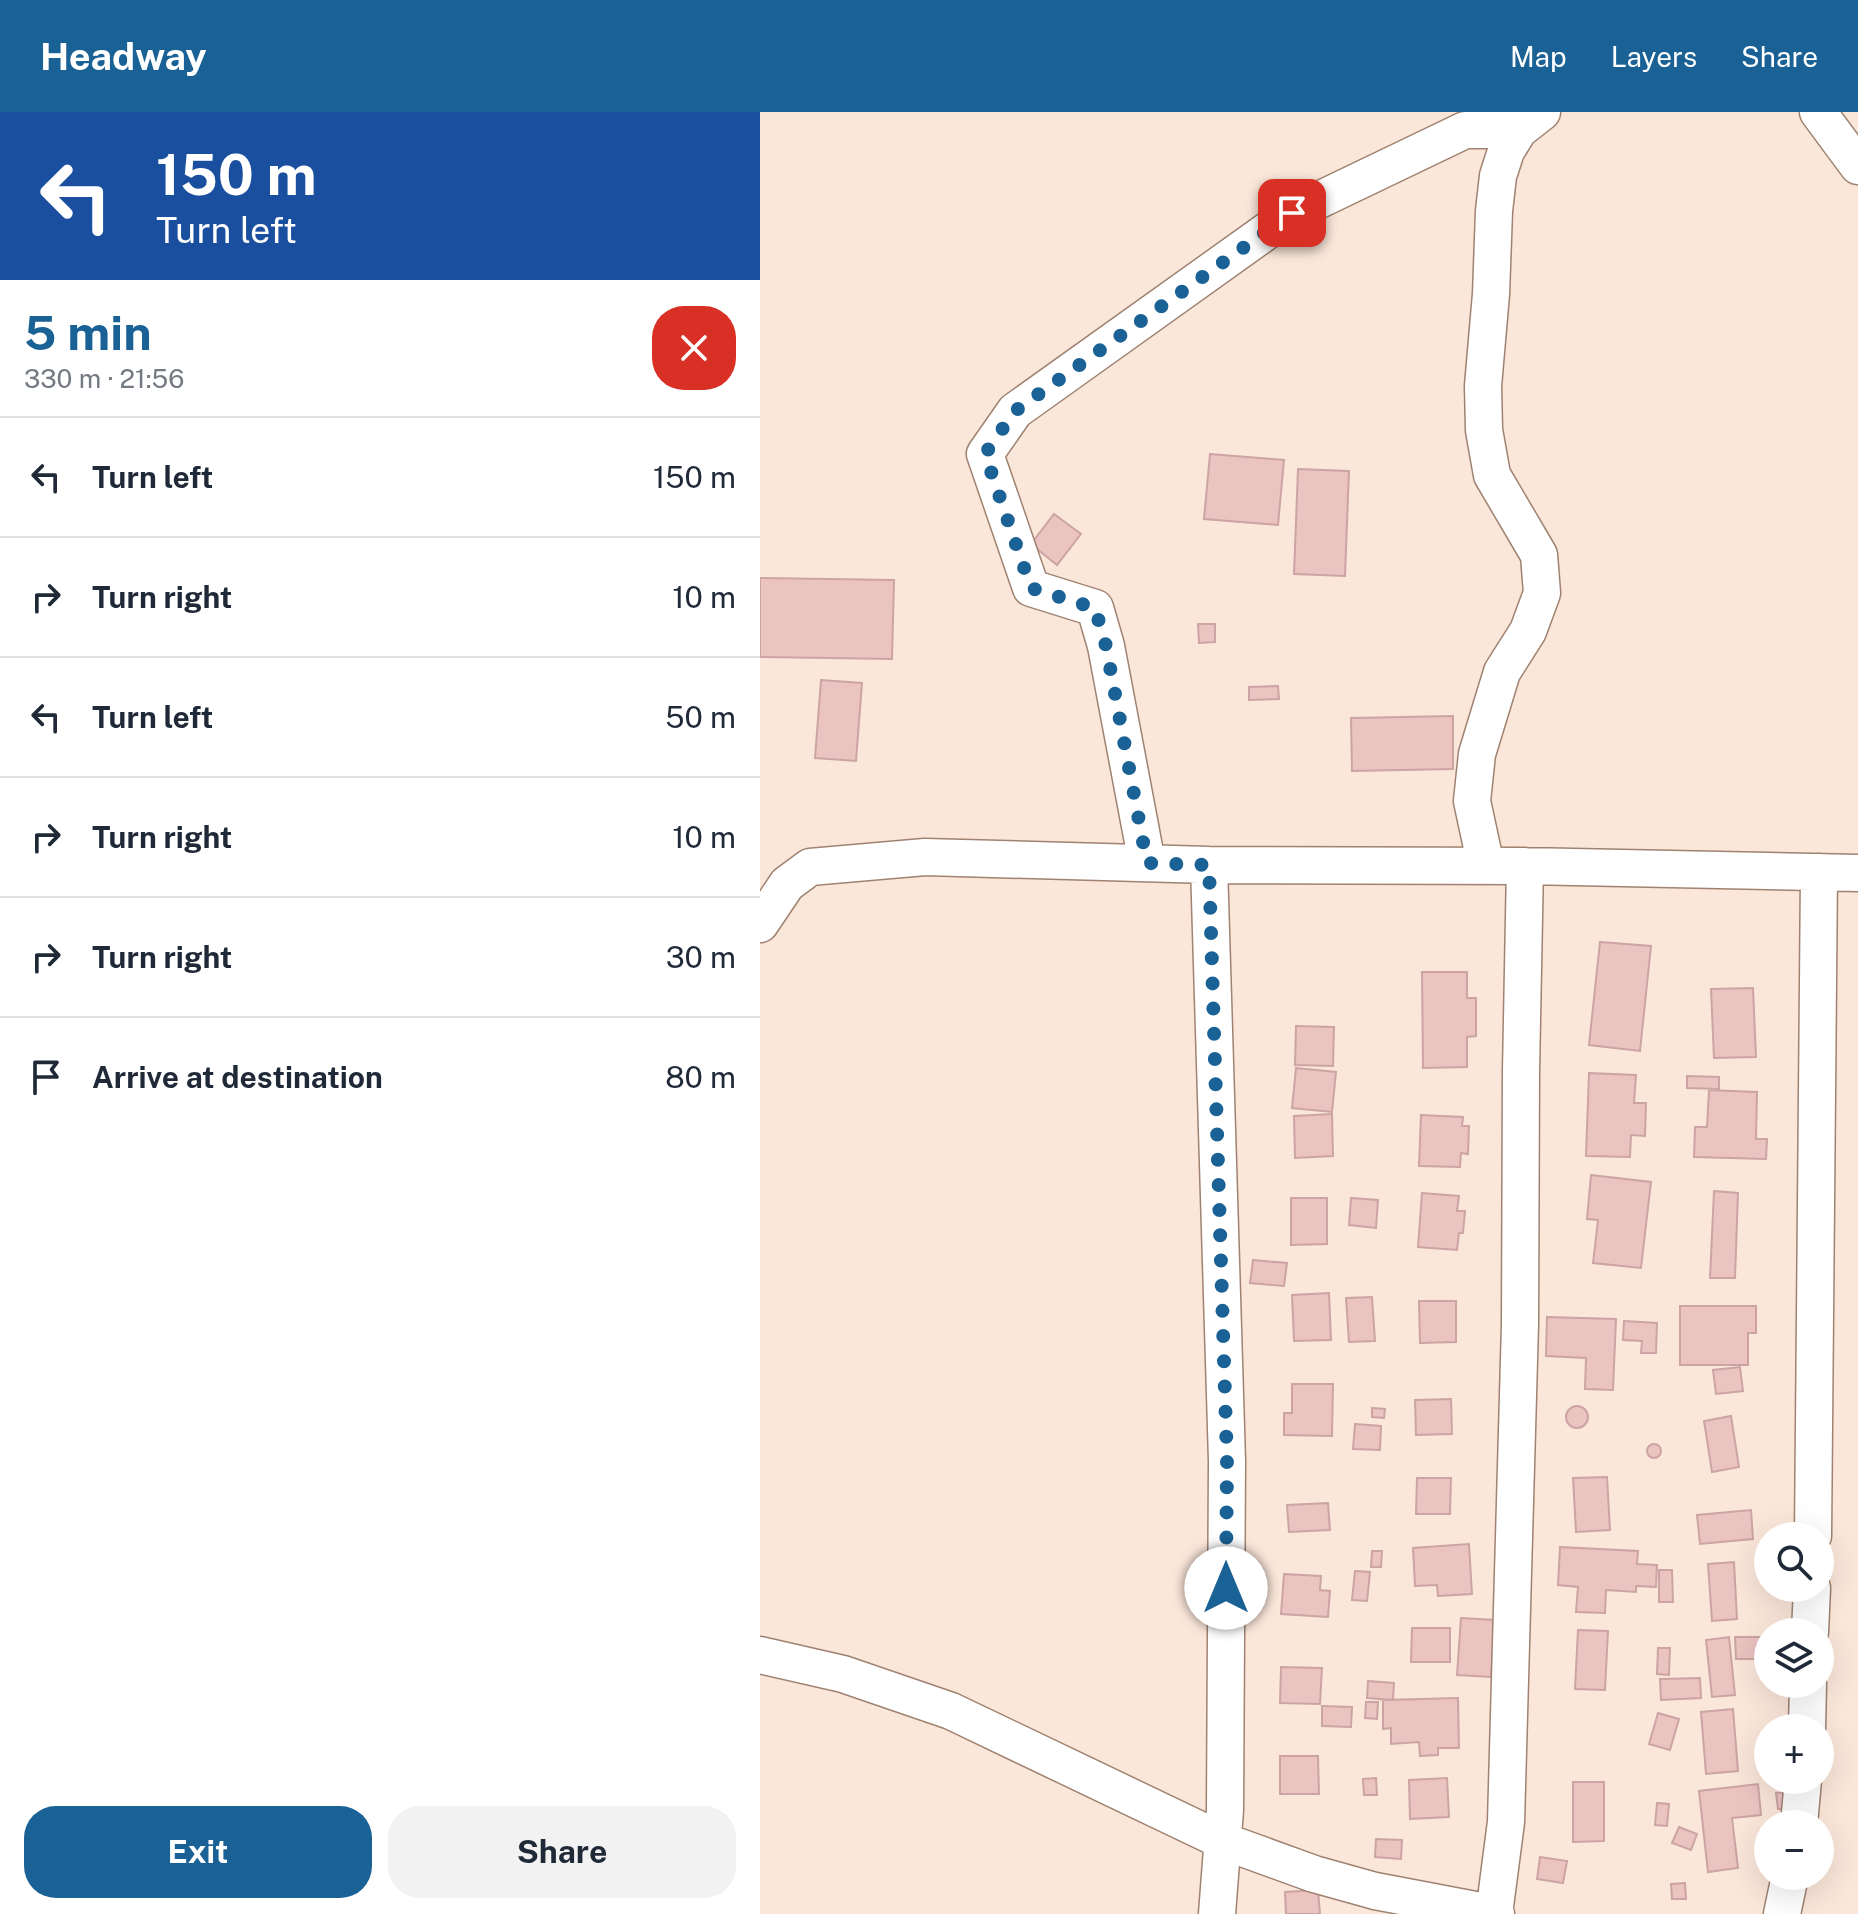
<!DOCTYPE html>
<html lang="en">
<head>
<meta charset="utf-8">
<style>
	:root { --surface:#fff; --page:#f2f2f3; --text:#1f2937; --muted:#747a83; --line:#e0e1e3; --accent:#1a6195 }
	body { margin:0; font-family:"Public Sans",sans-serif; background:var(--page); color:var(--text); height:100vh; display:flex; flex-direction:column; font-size:30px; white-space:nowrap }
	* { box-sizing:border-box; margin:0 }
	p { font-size:26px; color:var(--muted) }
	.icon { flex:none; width:44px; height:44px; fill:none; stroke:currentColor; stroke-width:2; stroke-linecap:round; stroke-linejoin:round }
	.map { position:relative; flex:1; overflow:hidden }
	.panel { display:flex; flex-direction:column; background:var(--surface); width:760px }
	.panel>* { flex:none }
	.banner { background:#1a4fa0; color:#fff; overflow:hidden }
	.tools { position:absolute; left:994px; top:1410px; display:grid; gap:16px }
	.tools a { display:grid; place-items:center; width:80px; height:80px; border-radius:50%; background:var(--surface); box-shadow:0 8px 32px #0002; font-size:40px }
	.pin { position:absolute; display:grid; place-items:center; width:68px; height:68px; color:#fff; margin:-34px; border-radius:16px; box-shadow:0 4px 12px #0006 }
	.me { position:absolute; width:88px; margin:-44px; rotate:0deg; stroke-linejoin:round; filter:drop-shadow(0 0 6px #0008) }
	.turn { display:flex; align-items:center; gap:28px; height:168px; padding:0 24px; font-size:36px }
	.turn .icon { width:104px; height:104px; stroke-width:2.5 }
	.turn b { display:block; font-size:56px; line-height:68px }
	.round { display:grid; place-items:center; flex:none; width:84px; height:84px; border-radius:32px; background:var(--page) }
	.overview { display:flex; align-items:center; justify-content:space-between; height:136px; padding:0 24px }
	h1 { font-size:48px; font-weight:700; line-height:60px; color:var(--accent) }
	.action { display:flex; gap:16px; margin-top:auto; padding:16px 24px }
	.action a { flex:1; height:92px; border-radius:32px; background:var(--accent); color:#fff; font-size:32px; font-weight:700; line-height:92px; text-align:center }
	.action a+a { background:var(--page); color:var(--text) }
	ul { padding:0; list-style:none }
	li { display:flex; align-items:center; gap:24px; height:120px; padding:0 24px; border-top:2px solid var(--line) }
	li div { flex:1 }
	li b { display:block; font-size:30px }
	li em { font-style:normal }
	header { display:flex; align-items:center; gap:48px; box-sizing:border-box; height:112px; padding:0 40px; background:var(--accent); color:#fff }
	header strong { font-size:38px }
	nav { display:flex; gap:44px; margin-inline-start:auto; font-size:28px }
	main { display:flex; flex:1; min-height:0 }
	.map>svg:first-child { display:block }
	.building { fill:#ebc3c1; stroke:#cba4a3; stroke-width:2 }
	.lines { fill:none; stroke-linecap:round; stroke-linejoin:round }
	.minor-casing { stroke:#9f826f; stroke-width:39 }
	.minor { stroke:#fff; stroke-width:36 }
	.route { stroke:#1a6195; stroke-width:14; stroke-dasharray:0 25.2 }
</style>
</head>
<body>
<header>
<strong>Headway</strong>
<nav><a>Map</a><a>Layers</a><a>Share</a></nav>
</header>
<main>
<section class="panel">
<div class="banner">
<div class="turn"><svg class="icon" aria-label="left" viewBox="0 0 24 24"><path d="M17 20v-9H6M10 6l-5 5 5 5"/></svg><div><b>150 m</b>Turn left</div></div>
</div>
<div class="overview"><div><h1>5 min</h1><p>330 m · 21:56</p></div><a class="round" style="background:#d93025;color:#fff"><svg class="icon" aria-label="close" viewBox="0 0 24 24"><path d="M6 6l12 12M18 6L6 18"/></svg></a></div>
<ul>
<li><svg class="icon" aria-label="left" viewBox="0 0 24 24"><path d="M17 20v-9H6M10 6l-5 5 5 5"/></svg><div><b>Turn left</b></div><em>150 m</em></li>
<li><svg class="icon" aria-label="right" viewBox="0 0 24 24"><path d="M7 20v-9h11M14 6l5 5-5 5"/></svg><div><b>Turn right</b></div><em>10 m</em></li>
<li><svg class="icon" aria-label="left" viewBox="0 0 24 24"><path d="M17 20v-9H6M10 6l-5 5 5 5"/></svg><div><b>Turn left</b></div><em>50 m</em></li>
<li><svg class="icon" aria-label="right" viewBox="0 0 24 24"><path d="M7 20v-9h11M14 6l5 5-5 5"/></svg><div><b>Turn right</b></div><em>10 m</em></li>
<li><svg class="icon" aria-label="right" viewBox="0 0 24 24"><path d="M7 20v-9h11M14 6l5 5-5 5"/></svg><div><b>Turn right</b></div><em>30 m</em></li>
<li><svg class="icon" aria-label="arrive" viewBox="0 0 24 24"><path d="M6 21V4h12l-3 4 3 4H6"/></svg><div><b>Arrive at destination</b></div><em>80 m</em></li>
</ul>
<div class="action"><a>Exit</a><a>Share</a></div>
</section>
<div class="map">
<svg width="1098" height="1802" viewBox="0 0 1098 1802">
	<rect width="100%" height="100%" fill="#fbe7da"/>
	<!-- building -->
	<path class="building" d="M450,342L524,348L518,413L444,407Z
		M538,357L589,359L585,464L534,462Z
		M294,402L321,422L297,453L271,432Z
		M0,466L134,468L132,547L0,545Z
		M438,512H455V530L439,531Z
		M61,568L102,571L96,649L55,646Z
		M518,574L519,587L489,588V575Z
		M693,604V657L592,659L591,606Z
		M840,830L891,834L880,939L829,933Z
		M662,860H707V886H716V924L707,925V955L663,956Z
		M993,876L996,945L954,946L951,877Z
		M536,914L574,915L573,954L535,953Z
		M536,956L576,960L572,1000L532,996Z
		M829,961L876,963L874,991H886L885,1024L871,1023L870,1045L826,1044Z
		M927,964L959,965V977L927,976Z
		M949,978L997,980L996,1027H1007L1006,1047L934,1045L935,1015H947Z
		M572,1002L573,1044L535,1046L534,1004Z
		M661,1003L703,1005L702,1014H709L708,1042L701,1041L700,1055L659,1054Z
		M831,1063L891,1070L881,1156L833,1151L838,1108L827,1107Z
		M954,1079L978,1081L975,1166H950Z
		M662,1081L699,1084L697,1099H705L703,1121H699L697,1138L658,1135Z
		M531,1086H567V1132L531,1133Z
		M591,1086L618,1088L616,1116L589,1113Z
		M493,1148L527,1151L524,1174L490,1171Z
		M569,1181L571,1228L534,1229L532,1183Z
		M612,1185L615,1229L589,1230L586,1186Z
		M659,1189H696V1230L660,1231Z
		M920,1194H996V1221H988V1253H920Z
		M787,1205L856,1207L853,1278L825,1277L826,1246L786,1244Z
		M864,1209L897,1211L896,1241H881L882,1229L863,1228Z
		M980,1255L983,1279L956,1282L953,1258Z
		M532,1272H573L572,1324L524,1323V1301H532Z
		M691,1287L692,1322L656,1323L655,1288Z
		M806 1305a11 11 0 1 1 22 0a11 11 0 1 1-22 0Z
		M612,1296L625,1297L624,1306L612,1305Z
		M971,1304L979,1355L952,1360L944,1309Z
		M595,1312L621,1314L620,1338L593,1337Z
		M887 1339a7 7 0 1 1 14 0a7 7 0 1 1-14 0Z
		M847,1365L850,1418L816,1420L813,1366Z
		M657,1366H691L690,1402H656Z
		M568,1391L570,1418L529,1420L527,1393Z
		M991,1398L993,1427L940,1432L937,1403Z
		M709,1432L712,1482L678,1484L677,1473L655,1474L653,1436Z
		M800,1435L878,1439L877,1452L897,1453L896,1475L876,1474V1480L846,1478L845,1501L816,1500L818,1475L798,1473Z
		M612,1439H622L621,1455H611Z
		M974,1450L977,1507L952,1509L948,1452Z
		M899,1458H912L913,1490H899Z
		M595,1459L610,1460L607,1489L592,1488Z
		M524,1462L561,1464L560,1478L570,1479L568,1505L521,1502Z
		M701,1506L735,1508L731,1565L697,1563Z
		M652,1516H690V1550H651Z
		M818,1518L848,1519L845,1578L815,1577Z
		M969,1525L975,1583L952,1585L946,1528Z
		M975,1525H1005L1006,1547H976Z
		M898,1536H910L909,1563L897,1562Z
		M521,1555L562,1556L560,1592L520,1591Z
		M940,1566L941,1586L901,1588L900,1567Z
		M608,1569L634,1571L633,1588L607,1586Z
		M698,1586L699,1636H678V1643L660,1644L659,1630L631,1632V1616L623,1617V1588Z
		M606,1590H618L617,1607L605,1606Z
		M562,1594L592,1595L591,1615L562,1614Z
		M973,1597L978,1659L946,1662L941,1600Z
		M898,1601L919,1607L910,1638L889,1632Z
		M520,1644H558L559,1682H520Z
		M616,1666L617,1683H604L603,1667Z
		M687,1666L689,1705L650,1707L649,1668Z
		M813,1670H844V1729L813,1730Z
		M998,1672L1001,1703L972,1706L978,1756L948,1760L939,1679Z
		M1026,1680L1027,1697H1018L1016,1681Z
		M897,1691L909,1692L907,1714L895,1713Z
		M919,1715L937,1722L931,1738L912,1731Z
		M616,1727L642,1728L641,1747L615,1745Z
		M780,1745L807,1749L803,1771L777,1767Z
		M925,1771L926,1787H912L911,1772Z
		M558,1778L560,1802H526L525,1780Z"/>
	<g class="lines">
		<defs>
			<path id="minor" d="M1058,0L1098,54
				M387,751L346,534L335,496L271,476L225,342L255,299L532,101L705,18H759
				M449,753L467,1349L465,1698L457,1802
				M726,754L712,689L717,642L742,560L768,519L782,481L779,443L732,363L724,318L723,274L731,182L734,99L738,64L746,39L759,18L782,0
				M0,812L27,772L50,755L165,745L449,753L765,754L1098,761
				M1053,1424L1059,760
				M1050,1520L1052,1476
				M0,1543L83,1562L191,1599L463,1729L554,1762L615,1779L736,1802
				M1047,1616L1048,1572
				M1039,1712L1043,1668
				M734,1802L746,1710L760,1212L761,959L765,754
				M1022,1802L1030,1764"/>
		</defs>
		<!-- minor casing -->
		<use href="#minor" class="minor-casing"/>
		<!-- minor -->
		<use href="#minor" class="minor"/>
	</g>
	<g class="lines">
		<!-- route -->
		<path class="route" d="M466,1476L467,1349L449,753L387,751L346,534L335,496L271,476L225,342L255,299L532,101"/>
	</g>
</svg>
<div class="tools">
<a><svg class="icon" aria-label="search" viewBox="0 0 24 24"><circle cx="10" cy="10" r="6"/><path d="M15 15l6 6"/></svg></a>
<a><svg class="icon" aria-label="layers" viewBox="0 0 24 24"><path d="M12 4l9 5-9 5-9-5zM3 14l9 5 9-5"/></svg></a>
<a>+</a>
<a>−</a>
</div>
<div class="pin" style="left:532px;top:101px;background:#d93025"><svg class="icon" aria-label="arrive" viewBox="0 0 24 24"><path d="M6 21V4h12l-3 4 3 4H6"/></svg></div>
<svg class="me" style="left:466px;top:1476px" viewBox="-20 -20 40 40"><circle r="19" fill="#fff"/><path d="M0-13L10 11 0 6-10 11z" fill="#1a6195"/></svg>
</div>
</main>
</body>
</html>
